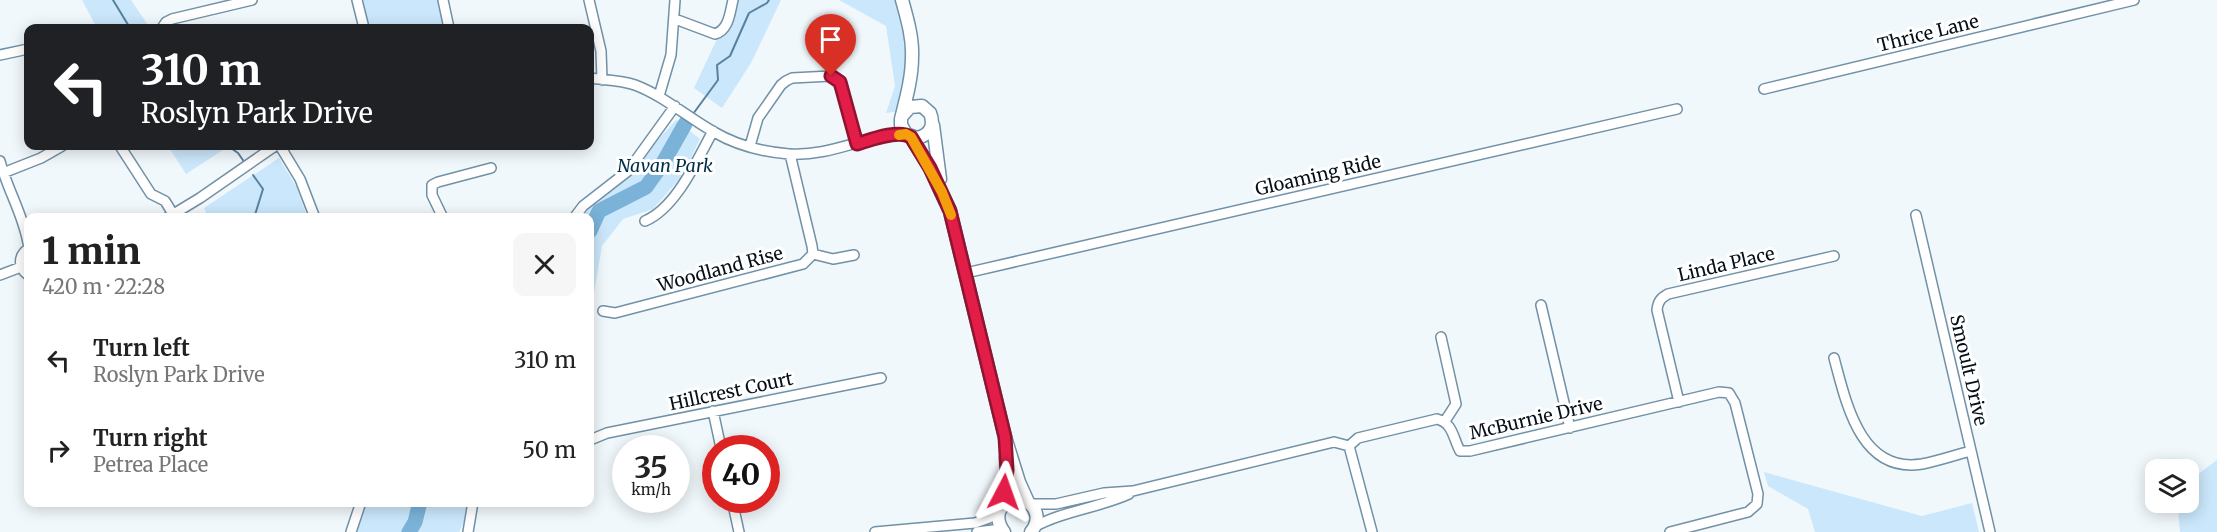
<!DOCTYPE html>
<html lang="en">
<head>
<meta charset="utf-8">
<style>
	:root { --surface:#fff; --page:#f6f6f6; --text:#222; --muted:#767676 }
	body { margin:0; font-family:Merriweather,serif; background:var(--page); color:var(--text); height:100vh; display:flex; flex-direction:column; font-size:22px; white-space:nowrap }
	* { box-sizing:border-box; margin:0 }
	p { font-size:20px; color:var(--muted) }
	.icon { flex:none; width:33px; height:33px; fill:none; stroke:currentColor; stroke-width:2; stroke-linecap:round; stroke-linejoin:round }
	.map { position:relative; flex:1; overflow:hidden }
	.panel { position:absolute; left:24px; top:213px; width:570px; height:294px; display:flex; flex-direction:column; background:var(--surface); border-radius:12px; box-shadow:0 3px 15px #0003 }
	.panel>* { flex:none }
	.top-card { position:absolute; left:24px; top:24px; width:570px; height:126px; border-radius:12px; box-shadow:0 3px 15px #0003; background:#202124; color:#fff; overflow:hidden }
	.controls { position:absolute; left:2145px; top:459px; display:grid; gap:12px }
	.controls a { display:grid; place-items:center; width:54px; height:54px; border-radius:12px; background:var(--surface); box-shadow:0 3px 15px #0003; font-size:30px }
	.speed { position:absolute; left:612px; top:435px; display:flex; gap:12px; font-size:30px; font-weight:700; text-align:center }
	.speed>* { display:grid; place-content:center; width:78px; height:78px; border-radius:50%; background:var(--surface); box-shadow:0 3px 15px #0003; line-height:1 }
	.speed small { font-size:15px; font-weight:400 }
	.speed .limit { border:9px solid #d22; background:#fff; color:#111 }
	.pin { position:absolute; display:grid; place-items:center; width:51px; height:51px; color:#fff; margin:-62px -26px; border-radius:50% 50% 50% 0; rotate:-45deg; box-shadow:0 0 6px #0007 }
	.pin .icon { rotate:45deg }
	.me { position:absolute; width:66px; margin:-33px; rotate:4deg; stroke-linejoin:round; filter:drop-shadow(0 0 4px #0008) }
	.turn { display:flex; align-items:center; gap:21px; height:126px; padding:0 18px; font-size:27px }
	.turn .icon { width:78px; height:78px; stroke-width:2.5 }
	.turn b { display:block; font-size:42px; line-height:51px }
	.round { display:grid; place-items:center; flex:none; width:63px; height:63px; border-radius:12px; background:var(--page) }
	.overview { display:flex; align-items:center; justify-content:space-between; height:102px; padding:0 18px }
	h1 { font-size:36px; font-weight:800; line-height:45px }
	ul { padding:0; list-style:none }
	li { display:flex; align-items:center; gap:18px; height:90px; padding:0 18px }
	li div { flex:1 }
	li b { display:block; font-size:22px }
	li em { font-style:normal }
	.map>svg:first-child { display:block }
	.green { fill:#cbe7fb }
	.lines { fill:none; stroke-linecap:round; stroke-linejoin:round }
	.stream { stroke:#57819e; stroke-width:2 }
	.river { stroke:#7ab2d8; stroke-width:15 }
	.minor-casing { stroke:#7191a6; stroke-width:12 }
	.tertiary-casing { stroke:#7191a6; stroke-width:15 }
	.minor { stroke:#fff; stroke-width:9 }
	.tertiary { stroke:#fff; stroke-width:12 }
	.route-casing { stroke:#92132f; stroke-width:15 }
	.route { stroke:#e11d48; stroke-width:10 }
	.slow { stroke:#f59e0b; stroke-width:10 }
	.labels { text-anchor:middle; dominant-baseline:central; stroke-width:6; stroke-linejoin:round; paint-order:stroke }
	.street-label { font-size:18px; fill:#050f17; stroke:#fff }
	.park-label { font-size:18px; font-style:italic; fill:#002e48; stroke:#fff }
</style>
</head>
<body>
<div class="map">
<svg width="2217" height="532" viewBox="0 0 2217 532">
	<rect width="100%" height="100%" fill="#f1f8fc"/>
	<!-- green -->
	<path class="green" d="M82,0H131L150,28H97Z
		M363,0H440L447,28H368Z
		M736,0H781L751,63L722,108L694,88L716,41L728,28Z
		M839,0H900L910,39L901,111L886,113L895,86L886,26Z
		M676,120L700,139L682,176L653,209L623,219L602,246L590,316V218H578L639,166L655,143Z
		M168,146H229L186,174Z
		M279,158L297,188L307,217H208L204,208Z
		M2217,460V532H2180L2178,509L2181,503L2188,502L2189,487L2197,475Z
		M1764,472L1922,516L1972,503L1979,532H1815L1808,509L1768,486Z
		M367,503H467L464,521L459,532H356Z"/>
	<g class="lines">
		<!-- stream -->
		<path class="stream" d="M113,0L130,28
			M693,114L718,80L717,65L730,56L749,13L767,3L769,0
			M685,124L690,118
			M228,146L238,153L245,163
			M253,175L263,189L254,218"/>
		<!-- river -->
		<path class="river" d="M590,231L599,211L646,187L663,163L685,124
			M409,532L415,522L420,502"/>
		<defs>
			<path id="minor" d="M357,0L364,28
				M443,0L449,28
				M589,0L601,51L602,80
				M675,19L715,34C729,30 730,12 733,0
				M162,28L166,22L172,19L252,0
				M0,55L28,49
				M590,78C604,80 621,80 635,85C664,96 687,117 714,132C736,145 764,152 789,154C822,156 848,144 879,137C888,135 898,135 906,134
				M1764,89L2134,0
				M659,96L671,55L675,0
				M120,146L151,194L165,201L173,214
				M280,146L300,179L315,218
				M750,146L758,118L781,85L786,81L792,78L831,76L840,82L857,144
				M0,161C7,189 23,214 28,243
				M3,173L41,158L62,146
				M1916,215L1990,532
				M167,218L200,198L275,146
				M443,218L432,195V185L438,182L491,168
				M574,218L583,206L628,171L675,106
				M645,221C676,208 697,160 713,131
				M28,249C18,256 18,268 28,275
				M813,254L833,259L854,255
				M966,273L1677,109
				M0,275L21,267
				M1541,305L1570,428
				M603,311L615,313L803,264L813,254L812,246L790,154
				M1441,337L1456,404L1445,421
				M1834,358C1846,402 1860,474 1922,464C1938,461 1955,455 1971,451
				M1679,402L1657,310C1658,301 1661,298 1668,294L1834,256
				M713,411L721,448
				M590,440L607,433L881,378
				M1349,446L1358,438L1437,419C1453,423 1453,438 1460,451H1470L1719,392L1729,393L1735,403L1758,494L1757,504L1748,512L1670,532
				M1349,446L1372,532
				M732,500L739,532
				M1030,504H1056L1104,493L1133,491L1334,442L1349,446
				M1034,527C1063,511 1098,508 1129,494
				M351,532L361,502
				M468,532L473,502
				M875,532L975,523L989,518L1000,511
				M977,532L1001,529"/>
			<path id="tertiary" d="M902,116L910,107L922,106L930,113C935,126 930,135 917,138L906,134L901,125V119C906,99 912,78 912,57C913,38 907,18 902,0
				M933,125L940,179
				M911,137L930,168L950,211L1005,437L1019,482L1028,502
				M1002,506L1007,477L1006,457
				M1004,532C999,525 996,518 1000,510C1012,485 1051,507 1031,532"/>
		</defs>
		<!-- minor casing -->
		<use href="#minor" class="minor-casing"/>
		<!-- tertiary casing -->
		<use href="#tertiary" class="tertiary-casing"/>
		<!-- minor -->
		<use href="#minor" class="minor"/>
		<!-- tertiary -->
		<use href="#tertiary" class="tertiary"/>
	</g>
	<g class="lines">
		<defs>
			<path id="route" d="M831,76L840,82L857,144C870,140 898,129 911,137L930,168L950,211L1005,437L1007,470L1004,492"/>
		</defs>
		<!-- route casing -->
		<use href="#route" class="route-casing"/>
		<!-- route -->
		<use href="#route" class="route"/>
		<!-- slow -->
		<path class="slow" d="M899,135L906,134L911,137L942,192L951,215"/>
	</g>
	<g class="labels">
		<!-- street labels -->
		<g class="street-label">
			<text transform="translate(1928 33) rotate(-14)">Thrice Lane</text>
			<text transform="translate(1318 175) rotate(-13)">Gloaming Ride</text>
			<text transform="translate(1726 264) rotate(-13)">Linda Place</text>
			<text transform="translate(720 269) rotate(-15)">Woodland Rise</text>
			<text transform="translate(1969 370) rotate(77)">Smoult Drive</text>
			<text transform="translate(731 391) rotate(-12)">Hillcrest Court</text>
			<text transform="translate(1536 418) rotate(-13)">McBurnie Drive</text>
		</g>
		<!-- park labels -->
		<g class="park-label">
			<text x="665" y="165">Navan Park</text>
		</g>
	</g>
</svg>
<div class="controls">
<a><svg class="icon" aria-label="layers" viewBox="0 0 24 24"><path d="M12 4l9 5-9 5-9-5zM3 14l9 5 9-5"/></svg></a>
</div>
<div class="speed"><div>35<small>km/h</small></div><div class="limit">40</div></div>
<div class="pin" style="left:831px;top:76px;background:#d93025"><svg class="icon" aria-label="arrive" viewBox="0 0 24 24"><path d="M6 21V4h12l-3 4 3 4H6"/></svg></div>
<svg class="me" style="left:1004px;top:492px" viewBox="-20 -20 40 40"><path d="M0-17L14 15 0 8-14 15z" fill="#e11d48" stroke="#fff" stroke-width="4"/></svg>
<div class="top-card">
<div class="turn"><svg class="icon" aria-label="left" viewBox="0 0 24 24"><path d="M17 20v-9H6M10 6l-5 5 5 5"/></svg><div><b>310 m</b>Roslyn Park Drive</div></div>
</div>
<section class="panel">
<div class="overview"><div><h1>1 min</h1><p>420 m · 22:28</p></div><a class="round"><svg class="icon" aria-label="close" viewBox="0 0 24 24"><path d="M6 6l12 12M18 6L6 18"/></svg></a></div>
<ul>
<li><svg class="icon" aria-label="left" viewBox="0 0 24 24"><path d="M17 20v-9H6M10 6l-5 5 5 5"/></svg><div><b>Turn left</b><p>Roslyn Park Drive</p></div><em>310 m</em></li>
<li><svg class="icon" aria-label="right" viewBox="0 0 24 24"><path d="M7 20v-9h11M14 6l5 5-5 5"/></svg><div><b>Turn right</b><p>Petrea Place</p></div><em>50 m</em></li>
</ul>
</section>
</div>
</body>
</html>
